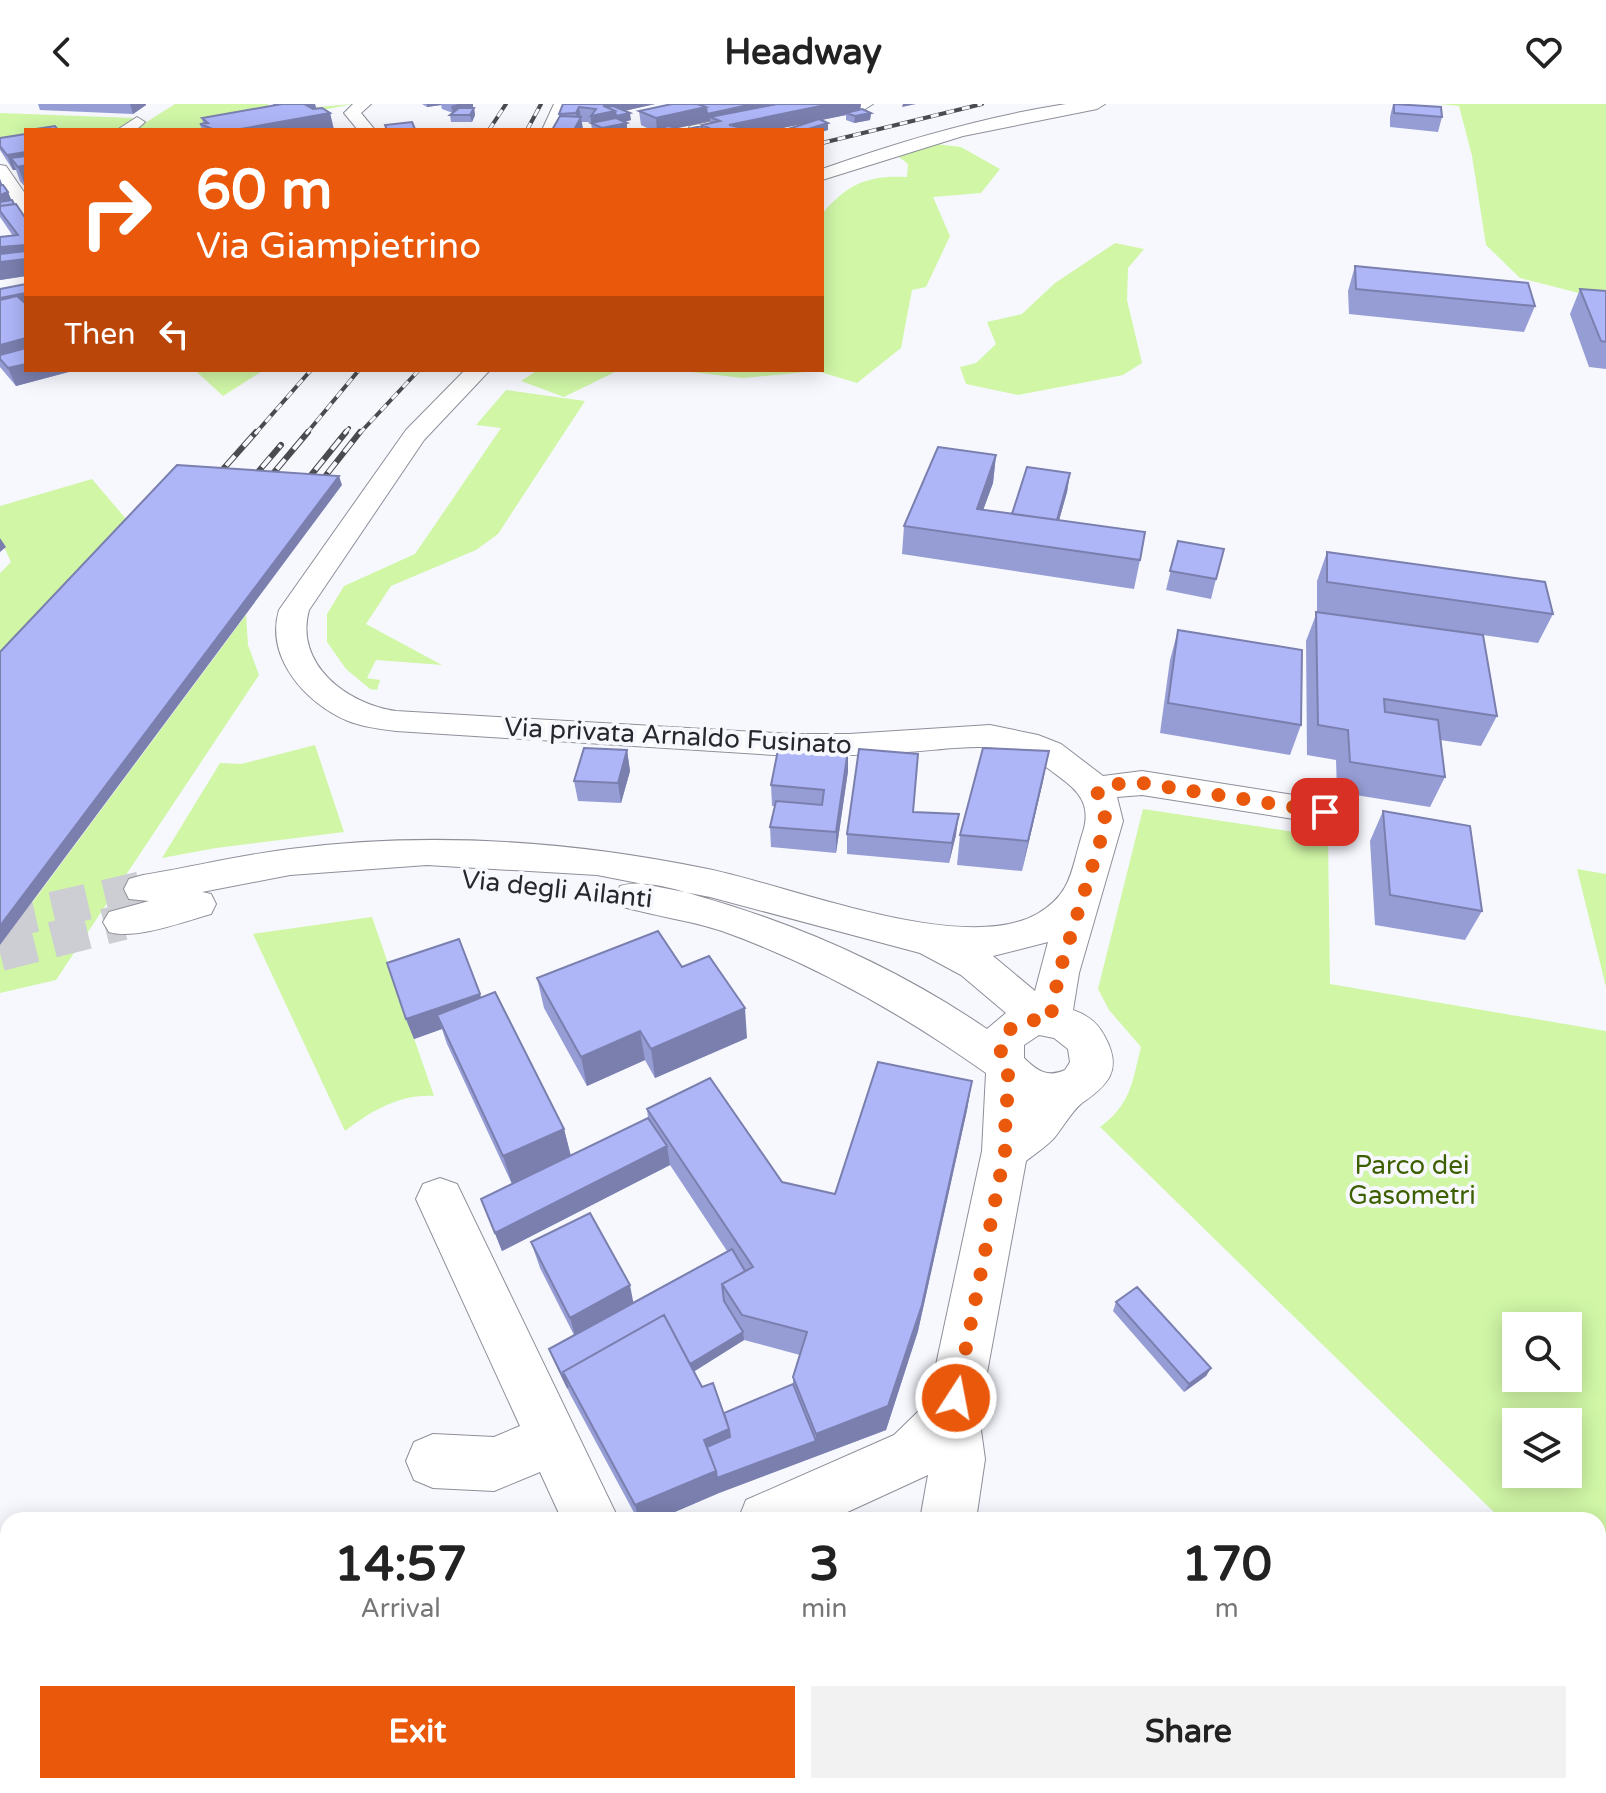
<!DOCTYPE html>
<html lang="en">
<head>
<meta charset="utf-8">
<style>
	:root { --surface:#fff; --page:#f2f2f2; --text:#222; --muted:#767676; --accent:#ea580c }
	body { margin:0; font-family:"Varela Round",sans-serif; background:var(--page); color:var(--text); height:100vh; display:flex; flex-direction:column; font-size:30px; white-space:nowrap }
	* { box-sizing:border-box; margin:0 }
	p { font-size:26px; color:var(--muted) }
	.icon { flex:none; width:44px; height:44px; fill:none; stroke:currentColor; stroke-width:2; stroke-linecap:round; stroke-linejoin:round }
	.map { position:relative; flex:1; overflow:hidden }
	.panel { position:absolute; left:0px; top:1408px; width:1606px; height:282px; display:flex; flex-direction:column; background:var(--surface); border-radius:24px 24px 0 0; box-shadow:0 4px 20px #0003 }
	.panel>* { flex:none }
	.top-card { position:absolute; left:24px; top:24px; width:800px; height:244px; border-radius:0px; box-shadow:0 4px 20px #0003; background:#ea580c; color:#fff; overflow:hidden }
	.fabs { position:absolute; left:1502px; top:1208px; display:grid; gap:16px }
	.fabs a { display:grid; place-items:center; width:80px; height:80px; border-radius:0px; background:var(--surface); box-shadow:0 4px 20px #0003; font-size:40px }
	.pin { position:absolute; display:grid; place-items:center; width:68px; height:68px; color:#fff; margin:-34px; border-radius:16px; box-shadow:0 4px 12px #0006 }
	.me { position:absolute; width:88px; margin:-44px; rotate:11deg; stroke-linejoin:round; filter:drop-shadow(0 0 6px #0008) }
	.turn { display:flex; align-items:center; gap:28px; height:168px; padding:0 40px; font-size:36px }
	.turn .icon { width:104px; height:104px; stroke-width:2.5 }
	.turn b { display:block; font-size:56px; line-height:68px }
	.then { display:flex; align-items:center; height:76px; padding:0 40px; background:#0003; gap:16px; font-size:30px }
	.eta { display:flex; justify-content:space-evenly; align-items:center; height:136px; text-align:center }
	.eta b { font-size:48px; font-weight:700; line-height:56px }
	.button { display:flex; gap:16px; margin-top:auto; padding:16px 40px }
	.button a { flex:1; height:92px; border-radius:0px; background:var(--accent); color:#fff; font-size:32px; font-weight:700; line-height:92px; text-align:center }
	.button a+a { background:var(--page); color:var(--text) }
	header { display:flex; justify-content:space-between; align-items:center; height:104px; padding:0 40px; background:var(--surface); font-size:36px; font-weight:700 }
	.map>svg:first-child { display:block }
	.green { fill:#d0f6a6; fill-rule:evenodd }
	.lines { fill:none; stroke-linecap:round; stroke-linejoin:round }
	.minor-tunnel { stroke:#cdced4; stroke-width:36; stroke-dasharray:36 18; stroke-linecap:butt }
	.minor-casing { stroke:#8e8f99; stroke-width:2 }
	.minor { fill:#fff; fill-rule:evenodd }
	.rail-far1-casing { stroke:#4a4b4f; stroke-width:4 }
	.rail-casing { stroke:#4a4b4f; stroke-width:6 }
	.rail-far1 { stroke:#f6f8fe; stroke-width:3; stroke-dasharray:8; stroke-linecap:butt }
	.rail { stroke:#f6f8fe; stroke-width:4; stroke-dasharray:13; stroke-linecap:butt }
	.wall { fill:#969dd5; fill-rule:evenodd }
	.shaded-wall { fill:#7a7fae }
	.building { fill:#aeb6f8; stroke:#7a7fae; stroke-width:2 }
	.route { stroke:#ea580c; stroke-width:14; stroke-dasharray:0 25.2 }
	.labels { text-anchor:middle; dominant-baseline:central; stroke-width:8; stroke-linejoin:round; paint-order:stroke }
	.street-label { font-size:26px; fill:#28282c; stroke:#f6f8fe }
	.park-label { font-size:26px; fill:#3e5f00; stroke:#f6f8fe }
</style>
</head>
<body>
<header><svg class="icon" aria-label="back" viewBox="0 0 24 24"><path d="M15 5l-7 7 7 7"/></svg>Headway<svg class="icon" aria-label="heart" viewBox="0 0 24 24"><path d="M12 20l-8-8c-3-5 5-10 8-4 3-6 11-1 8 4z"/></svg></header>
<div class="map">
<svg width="1606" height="1689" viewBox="0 0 1606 1689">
	<rect width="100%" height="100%" fill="#f6f8fe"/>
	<!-- green -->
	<path class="green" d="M175,0H268L271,7L353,0L223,26H134Z
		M1439,0H1606V196L1520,174L1486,141L1472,52L1459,2Z
		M0,9L134,14L116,26H26V39L0,43Z
		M919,38L961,43L1000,65L981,89L933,93L950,132L926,183L912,186L901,244L857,279L817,267L743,274L674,266H822V110C847,80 868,71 907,73L908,60L891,47Z
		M1115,139L1144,145L1128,164L1127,196L1142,259L1123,271L1018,291L966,280L960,263L976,259L996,240L987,218L1022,210L1055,179Z
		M207,266H264L223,292L197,268Z
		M538,266H619L564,293L521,277Z
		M506,286L585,297L498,430L476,446L391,482L366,520L442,561L376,556L367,574L380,576L377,586L370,585L346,565L327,538V510L344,482L415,450L501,324L476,321Z
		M92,375L132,422L0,564V469L11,458L0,434V402Z
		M246,511L248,541L259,571L56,876L0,889V842Z
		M315,641L344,728L216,744L162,754L220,659L241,660Z
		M1143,705L1328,733L1330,880L1606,927V1518L1598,1510V1416H1502L1100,1023C1131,1000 1132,979 1141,943L1109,906L1098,885ZM1516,1222H1568V1274H1516ZM1516,1318H1568V1370H1516Z
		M1577,765L1606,770V883Z
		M372,813L434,992C400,990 371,1007 345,1027L253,830Z"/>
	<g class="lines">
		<!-- minor-tunnel -->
		<path class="minor-tunnel" d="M0,818L143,785
			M0,849L123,818"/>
		<defs>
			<path id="minor" d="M353,0H371L361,9L375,26H358L344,9Z
				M554,0H570L558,26H542Z
				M824,0H873L865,5L761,17L719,26H688L690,22L761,7Z
				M1066,0H1105L1097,5L963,32L822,76V65C901,37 982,13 1066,0Z
				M137,13L145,18L136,26H117Z
				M0,61L6,62L26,91V111L19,109L0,80Z
				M465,266H490L424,336L309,506C294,560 347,600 396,607L791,630H849L990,621L1038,631L1061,640L1103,672L1142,667L1325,696L1338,699L1343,708L1338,717L1325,720L1142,691L1117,693L1123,717L1079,869L1073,906C1088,911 1098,919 1105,933C1123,966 1108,981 1082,999C1072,1007 1063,1023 1055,1033C1047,1042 1036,1049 1026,1057L979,1312L985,1355L976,1416H920L928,1371L830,1416H738L746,1396L894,1331L928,1298L982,1047L986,969C904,911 817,861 722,827C689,816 654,812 620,802L615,792L620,782C645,775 674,785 698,792C801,821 899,865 987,925L1006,909L961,871L920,849L710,793L597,771L427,761L290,771L202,788L211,790L216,800L211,810C183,818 135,836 109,828L103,818L109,808L149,797L129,795L124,785L129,775L143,771C192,763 241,751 290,745C428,727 572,737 708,765C791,782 962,852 1037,810C1072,790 1071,766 1082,731C1090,708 1085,693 1066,678C1051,667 1038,655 1021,649C985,637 943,646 906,648C868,651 830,652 791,652L396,627C380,625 363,623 348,617C305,599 265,553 279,506L406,326ZM1048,838L1035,887L993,852ZM1039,931L1054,934L1068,945L1070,958L1065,966C1048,974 1037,967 1024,954V941Z
				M440,1074L457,1080L619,1416H562L540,1368L494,1387L433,1384L414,1376L406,1357L414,1338L433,1330L494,1333L520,1322L416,1095L423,1080Z
				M76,1682H160L157,1689H73Z
				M687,1682H758L761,1689H690Z
				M862,1682H926L924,1689H860Z"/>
		</defs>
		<!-- minor casing -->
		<use href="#minor" class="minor-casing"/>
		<!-- minor -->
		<use href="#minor" class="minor"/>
		<defs>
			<path id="rail-far1" d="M489,26L506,0
				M527,26L541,0
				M822,39L982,0
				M255,330L311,266
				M306,330L359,266
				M344,330L349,324
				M359,330L419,266"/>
			<path id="rail" d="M209,381L256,328
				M245,383L281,341
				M260,385L308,328
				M299,386L346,328
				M312,389L360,328"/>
		</defs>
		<!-- rail-far1 casing -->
		<use href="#rail-far1" class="rail-far1-casing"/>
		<!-- rail casing -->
		<use href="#rail" class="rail-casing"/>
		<!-- rail-far1 -->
		<use href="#rail-far1" class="rail-far1"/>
		<!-- rail -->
		<use href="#rail" class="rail"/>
	</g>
	<!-- wall -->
	<path class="wall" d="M38,0H146V1L133,10L40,6Z
		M273,0H315L316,5L330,9L334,26H202L200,20L203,19L202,14L273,2Z
		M422,0H473V3L470,4H474L475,11L472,18H451L450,11L453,9L442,5L441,1L427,3Z
		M563,0H655L624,7L631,16L624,18L627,19V26H592L591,18H582L583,26H552L559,13V10Z
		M1393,0L1442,13L1438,28L1390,23V13Z
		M700,1L860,6L871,9L870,16L854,19L846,16V11L821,16L828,19V26L810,18L773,26H683L710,20V17L676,24L651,26L641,21L639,7Z
		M26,30V84L20,77L16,66H13L0,46V34Z
		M0,75L2,81L8,88L26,172L0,176V133L13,132L0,113Z
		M1355,162L1535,202L1524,228L1349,210L1348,187Z
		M0,185L26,266H76L16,282L0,263Z
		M1580,185L1606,187V265L1589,263L1570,210Z
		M996,351L993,379L983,406L1012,410L1070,369L1067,388L1059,416L1140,456L1134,485L902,450L904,422Z
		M1178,437L1216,475L1211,495L1166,486Z
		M1327,448L1553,510L1538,539L1483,531L1497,612L1481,642L1440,636L1445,673L1430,703L1337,688L1336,656L1307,651L1306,537L1317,508V477Z
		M1178,526L1301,621L1290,651L1160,629L1170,556Z
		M627,646L630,667L621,699L578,697L574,677Z
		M848,646V667L836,749L771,743L770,723L775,702H772L771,681Z
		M1043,677L1022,767L957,761L960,731Z
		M1383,707L1482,807L1465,836L1375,821L1370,737Z
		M913,708L956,731L949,759L847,750V730Z
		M682,863L747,934L655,974L645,956L587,982L544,904L537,874Z
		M482,894L564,1025L571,1052L648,1014L647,1005L782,1078L835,1090L972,977L967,1006L918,1227L886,1326L719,1389L656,1416H638L571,1292L552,1253L549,1245L574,1231L540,1164L531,1138L633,1198L727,1147L670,1061L502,1147L481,1095L512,1080L447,940L442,925L414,935L406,915ZM744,1236L800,1251L793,1273V1280L724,1309L702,1283L694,1267Z
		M1116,1198L1211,1264L1206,1272L1184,1288L1113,1207Z
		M1099,1682H1336L1342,1689H1104Z"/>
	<!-- shaded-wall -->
	<path class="shaded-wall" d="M130,0H146V1L133,10Z
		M315,0L318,11L330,9L334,26H235L306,1Z
		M427,0H441V1L427,3Z
		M458,0H473V3L453,9L451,2Z
		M596,0H655L615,9H630L631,16L616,20L627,19V26H602V24L591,19V12L597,11Z
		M753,0H774L710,13V17L669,26H657L656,14L706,3Z
		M830,0H861L860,8L846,9V11L773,26H730L729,21Z
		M903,0H916L902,3Z
		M579,3L583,26H574L577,20L576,9Z
		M474,4L475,11L472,18L470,11Z
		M871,9L870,16L854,19L855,12Z
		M828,19V26L822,28V26H805Z
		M26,48V83L18,63L11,54L16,66H13L7,51Z
		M0,75L6,89L8,88L15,104L0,107Z
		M26,141V172L0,176V143Z
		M26,189V208L0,213V194Z
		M26,234V266H76L16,282L8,264L0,255V241Z
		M996,351L993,379L973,434L977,405Z
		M1070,369L1067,388L1051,445L1054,425Z
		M339,372L342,381L0,841V822Z
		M0,434L6,443L0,448Z
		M627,646L630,667L621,699L618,679Z
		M848,646V667L836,749V728Z
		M1049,647L1043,677L1022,767L1028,737Z
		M959,710L956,731L949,759L952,739Z
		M480,890L486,909L437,911L442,925L414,935L406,915Z
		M745,904L747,934L655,974L651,945Z
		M640,927L645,956L587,982L581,953Z
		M972,977L967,1006L918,1227L886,1326L719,1389L656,1416H639L635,1401L716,1367L816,1337V1330Z
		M564,1025L571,1053L512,1080L503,1052Z
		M667,1042L670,1061L502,1147L495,1129Z
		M630,1181L635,1207L577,1239L570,1214Z
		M743,1228L744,1236L687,1272L685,1264Z
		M1211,1264L1206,1272L1184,1288L1189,1280Z
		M729,1325L732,1348L710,1358L704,1336Z"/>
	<!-- building -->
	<path class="building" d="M282,0H313L306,1L313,5L322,4L330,9L235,26H215L200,20L208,19L202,14Z
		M563,0H604V2L615,7L591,12L596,5L579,3L576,9L559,10Z
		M672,0H698L706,3L656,14L639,7Z
		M704,0H753L707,10L706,3L700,1Z
		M777,0H830L729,21L746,25L741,26H713L702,21L720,17L710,13Z
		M1394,0L1441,3L1442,13L1394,9Z
		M613,2L630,9L616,12L615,7L606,3Z
		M459,4H474L470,11H450Z
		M862,5L871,9L855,12L846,9Z
		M560,12L581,13L574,26H552Z
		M616,14L627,19L602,24L591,19Z
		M819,15L828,19L805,26H785Z
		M412,18L415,25L387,26L385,21Z
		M55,22L58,26L36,25Z
		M669,22L681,26H650Z
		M702,22V26H683Z
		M26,30V48L7,51L0,42V34Z
		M26,52V61L18,63L11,54Z
		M0,81H3L8,88L0,91Z
		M12,96L14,100L0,102V98Z
		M16,100L26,115V141L0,143V133L18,131L0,107V102Z
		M26,147V155L0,158V150Z
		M1355,162L1528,179L1535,202L1356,185Z
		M26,180V189L0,194V185Z
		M1580,185L1606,187V238L1601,237Z
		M17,192L26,200V234L0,241V196Z
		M26,244V260L8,264L0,255V251Z
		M938,343L996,351L977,405L1145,428L1140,456L904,422Z
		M177,361L339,372L0,822V548Z
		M1027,363L1070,369L1057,416L1012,410Z
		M1178,437L1224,445L1216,475L1170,467Z
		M1327,448L1545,478L1553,510L1327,478Z
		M1316,508L1483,531L1497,612L1384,595L1385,608L1438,616L1445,673L1350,658L1348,626L1318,621Z
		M1178,526L1302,546L1301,621L1168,599Z
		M779,641L848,646L836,728L770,723L776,697L822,701L824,686L771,681Z
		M584,644L627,646L618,679L574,677Z
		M983,644L1049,647L1028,737L960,731Z
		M859,645L918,650L913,708L959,710L952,739L847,730Z
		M1383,707L1470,722L1482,807L1390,791Z
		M658,827L682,863L709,852L745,904L651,945L640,927L581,953L537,874Z
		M459,835L480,890L406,915L387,859Z
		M495,888L564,1025L503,1052L437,911Z
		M878,958L972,977L922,1201L888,1302L816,1330L793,1273L807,1228L742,1211L722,1180L753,1163L647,1005L710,974L782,1078L835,1090Z
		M648,1014L667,1042L495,1129L481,1095Z
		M590,1109L630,1181L570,1214L531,1138Z
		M732,1145L745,1167L722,1180L724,1197L743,1228L690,1260L664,1211L563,1268L568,1284L549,1245Z
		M1137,1183L1211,1264L1189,1280L1116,1198Z
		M664,1211L702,1283L713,1279L729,1325L704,1336L716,1367L635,1401L563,1268Z
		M793,1280L816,1337L717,1374L716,1367L707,1343L730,1333L729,1325L724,1309Z
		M208,1682H541L544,1689H190Z
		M541,1682H671L674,1689H544Z
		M1127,1682H1336L1342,1689H1133Z"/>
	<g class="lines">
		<!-- route -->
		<path class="route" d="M956,1294L1005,1047C1004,1022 1008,997 1008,972C1008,964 1001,957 1001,949C998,921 1029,914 1050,916L1059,869L1104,725L1105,710L1097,687L1116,680L1142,679L1325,708"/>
	</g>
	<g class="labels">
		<!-- street labels -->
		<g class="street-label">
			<text transform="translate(678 632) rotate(3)">Via privata Arnaldo Fusinato</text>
			<text transform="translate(557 785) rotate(6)">Via degli Ailanti</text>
		</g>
		<!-- park labels -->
		<g class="park-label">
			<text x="1412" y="1061">Parco dei<tspan x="1412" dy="30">Gasometri</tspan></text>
		</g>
	</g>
</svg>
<div class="fabs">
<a><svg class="icon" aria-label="search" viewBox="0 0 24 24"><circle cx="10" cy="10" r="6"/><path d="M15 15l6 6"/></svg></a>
<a><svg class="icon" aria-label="layers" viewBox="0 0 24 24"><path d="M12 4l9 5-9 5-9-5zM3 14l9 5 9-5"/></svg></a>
</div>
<div class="pin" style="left:1325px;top:708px;background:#d93025"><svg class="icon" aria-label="arrive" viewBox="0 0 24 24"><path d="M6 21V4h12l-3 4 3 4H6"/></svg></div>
<svg class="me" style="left:956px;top:1294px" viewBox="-20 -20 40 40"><circle r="17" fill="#ea580c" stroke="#fff" stroke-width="3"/><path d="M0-11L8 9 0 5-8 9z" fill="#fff"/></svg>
<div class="top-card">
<div class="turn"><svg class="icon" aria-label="right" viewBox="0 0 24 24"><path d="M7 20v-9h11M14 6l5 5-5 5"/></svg><div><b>60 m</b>Via Giampietrino</div></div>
<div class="then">Then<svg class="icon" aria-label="left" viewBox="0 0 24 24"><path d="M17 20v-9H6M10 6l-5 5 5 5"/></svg></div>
</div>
<section class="panel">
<div class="eta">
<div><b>14:57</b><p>Arrival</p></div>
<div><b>3</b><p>min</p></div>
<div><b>170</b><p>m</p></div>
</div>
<div class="button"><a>Exit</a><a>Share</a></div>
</section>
</div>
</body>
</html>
